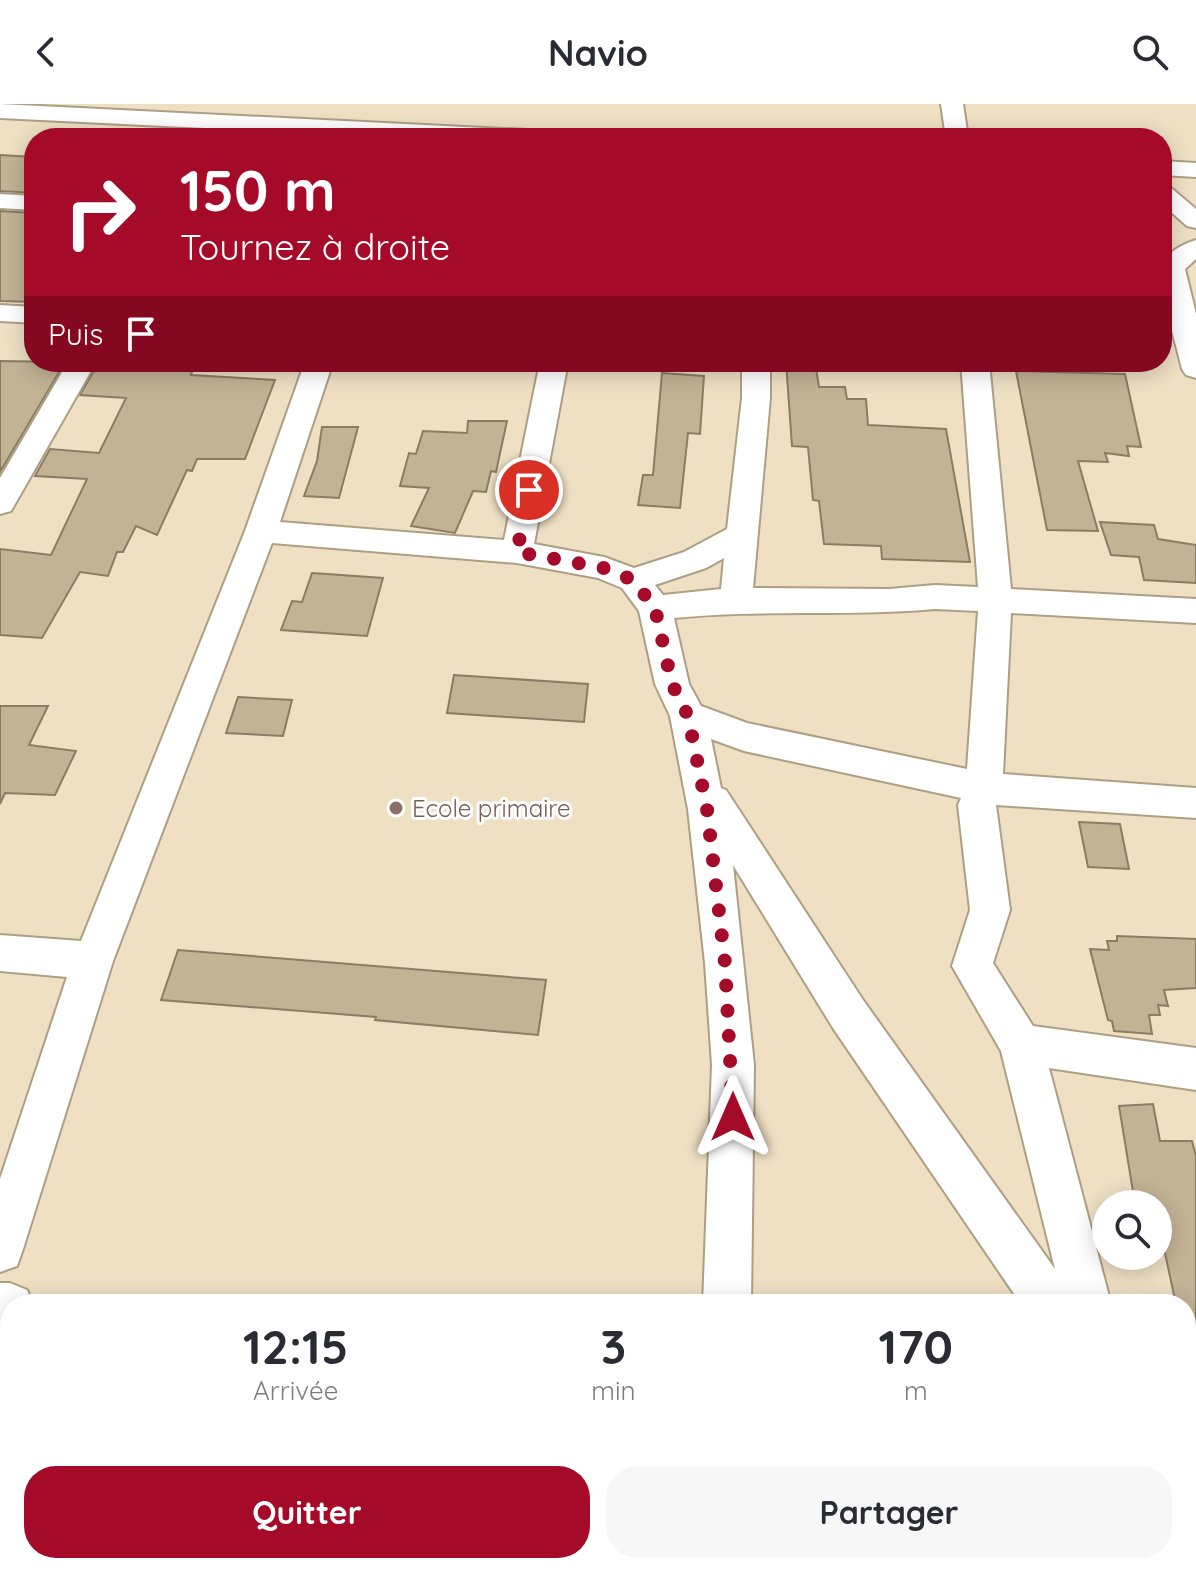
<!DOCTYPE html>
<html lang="fr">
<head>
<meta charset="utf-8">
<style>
	:root { --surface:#fff; --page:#f7f7f7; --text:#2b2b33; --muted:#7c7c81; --accent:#a50a29 }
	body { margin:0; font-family:Quicksand,sans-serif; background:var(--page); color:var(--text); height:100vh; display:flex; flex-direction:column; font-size:30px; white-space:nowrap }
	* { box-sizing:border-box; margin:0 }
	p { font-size:26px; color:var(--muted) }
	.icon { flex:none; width:44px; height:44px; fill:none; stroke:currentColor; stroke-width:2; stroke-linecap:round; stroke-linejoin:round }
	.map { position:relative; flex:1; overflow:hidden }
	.side { position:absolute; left:0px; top:1190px; width:1196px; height:280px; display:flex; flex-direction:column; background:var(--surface); border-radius:32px 32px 0 0; box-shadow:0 4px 20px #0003 }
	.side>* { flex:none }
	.top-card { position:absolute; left:24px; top:24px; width:1148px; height:244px; border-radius:32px; box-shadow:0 4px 20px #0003; background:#a50a29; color:#fff; overflow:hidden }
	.tools { position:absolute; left:1092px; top:1086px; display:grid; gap:16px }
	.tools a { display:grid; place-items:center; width:80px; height:80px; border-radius:50%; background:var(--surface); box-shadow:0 4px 20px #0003; font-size:40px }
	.pin { position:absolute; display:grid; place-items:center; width:68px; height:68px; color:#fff; margin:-34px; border:4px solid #fff; border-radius:50%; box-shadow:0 2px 8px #0007 }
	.me { position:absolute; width:88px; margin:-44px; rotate:0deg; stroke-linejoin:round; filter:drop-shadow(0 0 6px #0008) }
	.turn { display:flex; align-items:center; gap:28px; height:168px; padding:0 24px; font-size:36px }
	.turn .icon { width:104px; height:104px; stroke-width:2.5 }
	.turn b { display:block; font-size:56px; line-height:68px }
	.then { display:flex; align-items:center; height:76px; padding:0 24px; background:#0003; gap:16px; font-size:30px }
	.eta { display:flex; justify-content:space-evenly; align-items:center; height:136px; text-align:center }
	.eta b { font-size:48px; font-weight:700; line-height:56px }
	.button { display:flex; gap:16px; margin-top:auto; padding:16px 24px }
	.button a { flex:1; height:92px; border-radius:32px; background:var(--accent); color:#fff; font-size:32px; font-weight:700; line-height:92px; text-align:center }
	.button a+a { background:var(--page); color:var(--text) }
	header { display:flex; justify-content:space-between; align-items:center; height:104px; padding:0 24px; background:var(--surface); font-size:36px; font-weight:700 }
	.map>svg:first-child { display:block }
	.building { fill:#c3b395; stroke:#8b7d64; stroke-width:2 }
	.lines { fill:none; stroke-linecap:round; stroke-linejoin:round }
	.street-casing { stroke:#ad9f84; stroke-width:4 }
	.path { stroke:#978c78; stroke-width:6; stroke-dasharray:10 5; stroke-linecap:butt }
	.street { fill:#fff; fill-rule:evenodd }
	.route { stroke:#a50a29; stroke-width:14; stroke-dasharray:0 25.2 }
	.education-dot { fill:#8d6e63; stroke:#fff; stroke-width:3 }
	.labels { text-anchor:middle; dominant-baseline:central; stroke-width:6; stroke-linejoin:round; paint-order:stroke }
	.education-label { font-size:24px; fill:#785e54; stroke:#fff; text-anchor:start }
</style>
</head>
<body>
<header><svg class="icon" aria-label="back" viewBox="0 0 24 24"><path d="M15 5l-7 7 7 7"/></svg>Navio<svg class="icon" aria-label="search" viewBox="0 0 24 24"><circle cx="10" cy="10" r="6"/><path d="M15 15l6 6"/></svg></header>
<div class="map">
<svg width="1196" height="1470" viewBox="0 0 1196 1470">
	<rect width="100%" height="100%" fill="#efe0c4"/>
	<!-- building -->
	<path class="building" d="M0,51L34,53V89L0,87Z
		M0,107L34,109V198L0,197Z
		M0,257L65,258L0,368Z
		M99,258H196L191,271L275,276L245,355H197L192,367L187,366L157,431L136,422L123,448H117L108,472L80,468L42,534L0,531V445L51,451L87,375L35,372L50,345L99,349L126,294L80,291Z
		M786,258H815L819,283H845L847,295H866L868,321L946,325L970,458L882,455L881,442L824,440L819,397L813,396L808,343L792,342Z
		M1016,267L1125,270L1141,343L1127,342L1129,352L1105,349L1108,358L1078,357L1098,427L1047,426Z
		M662,269L704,272L700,330L688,329L680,404L638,401L643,371H653Z
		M468,317H507L496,368L491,367L486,388L473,387L455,429L411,422L429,384L400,382L409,349L416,350L423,327L467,329Z
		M322,323H358L339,394L304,392L317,357Z
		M1100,418L1154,421L1158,435L1196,441V479L1144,476L1139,453L1111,451Z
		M312,469L383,474L367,532L281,526L292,497L302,498Z
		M454,571L588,580L584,618L447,609Z
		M238,593L292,596L283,632L226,629Z
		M0,602H48L29,641L76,647L55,691L5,689L0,700Z
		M1079,718L1120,720L1129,765L1088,763Z
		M1117,832L1196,835V884L1164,886L1168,902L1158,901L1160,911H1149L1152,930L1114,927L1112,917L1108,916L1090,845L1109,846L1107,837H1117Z
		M178,846L546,876L538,931L375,916L376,913L161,896Z
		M1153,1000L1160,1037H1192L1196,1052V1231L1186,1232V1200H1176L1158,1117V1100H1135L1119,1002Z"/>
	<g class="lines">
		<defs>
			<path id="street" d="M0,0L547,27L555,29L558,34H410L0,14Z
				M941,0H963L968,34H946Z
				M1162,57L1196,59V73L1162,71Z
				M1162,81L1170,83L1196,105V124L1187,122L1162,100Z
				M0,90L34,92V106L0,104Z
				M1196,136V155L1185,165L1196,210V274L1186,271L1182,265C1177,242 1158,183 1162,163C1165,149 1183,140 1196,136Z
				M0,201L34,203V219L0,217Z
				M68,258H96L11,407L0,410V374Z
				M305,258H333L280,418L504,436L540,258H568L534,440L604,453L634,464L684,448L727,425L742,294V258H770V294L753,484L889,485L935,481L978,483L961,258H989L1011,485L1196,495V519L1011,509L1003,670L1196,684V714L996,701L1010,806L993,859L1033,922L1196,944V986L1049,964L1111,1200H1021L833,924L733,761L754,961L751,1200H703L712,961L705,859L688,705L670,612L655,580L639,507L622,484L598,474L517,459L272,439L113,857L23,1145L17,1162L0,1168V1075L67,873L0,867V831L81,837L245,427ZM724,454L721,485L663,491L655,481L706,464ZM935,505L978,507L967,665L747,619L701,602L689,580L674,514C761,505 848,513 935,505ZM711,635L744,647L961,694L958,701L970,806L952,862L1001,947L1055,1165L863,896L726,686L721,684Z
				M0,1179H10L27,1186L33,1200H10V1227H0Z
				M1186,1278L1196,1280V1330L1186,1328Z"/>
		</defs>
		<!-- street casing -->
		<use href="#street" class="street-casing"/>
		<!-- path -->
		<path class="path" d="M719,1460V1470"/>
		<!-- street -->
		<use href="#street" class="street"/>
	</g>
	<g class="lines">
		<!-- route -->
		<path class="route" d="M529,386L517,448L604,464L633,476L655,504L672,580L688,612L707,705L725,859L733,1013"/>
	</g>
	<!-- markers -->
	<circle class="education-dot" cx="396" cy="704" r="8"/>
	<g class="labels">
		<!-- education labels -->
		<g class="education-label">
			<text x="412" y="704">Ecole primaire</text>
		</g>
	</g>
</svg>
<div class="tools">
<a><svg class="icon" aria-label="search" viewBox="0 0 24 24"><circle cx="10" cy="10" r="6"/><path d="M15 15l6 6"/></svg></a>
</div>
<div class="pin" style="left:529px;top:386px;background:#d93025"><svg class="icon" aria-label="arrive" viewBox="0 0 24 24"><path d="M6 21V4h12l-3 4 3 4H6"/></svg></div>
<svg class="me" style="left:733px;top:1013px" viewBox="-20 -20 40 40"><path d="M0-17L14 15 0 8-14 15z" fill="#a50a29" stroke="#fff" stroke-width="4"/></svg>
<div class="top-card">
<div class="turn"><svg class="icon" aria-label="right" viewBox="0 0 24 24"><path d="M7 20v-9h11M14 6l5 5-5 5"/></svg><div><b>150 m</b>Tournez à droite</div></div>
<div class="then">Puis<svg class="icon" aria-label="arrive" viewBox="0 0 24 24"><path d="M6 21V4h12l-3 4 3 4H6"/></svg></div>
</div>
<section class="side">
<div class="eta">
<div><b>12:15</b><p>Arrivée</p></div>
<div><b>3</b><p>min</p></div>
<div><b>170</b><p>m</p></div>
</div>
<div class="button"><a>Quitter</a><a>Partager</a></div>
</section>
</div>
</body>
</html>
